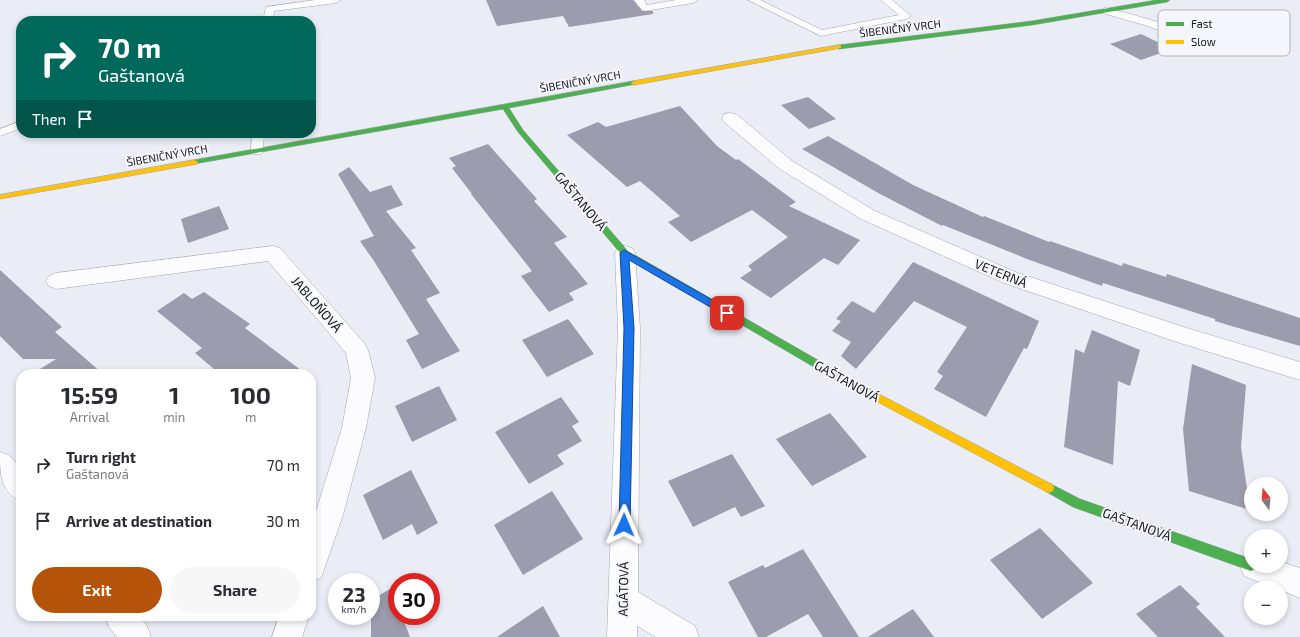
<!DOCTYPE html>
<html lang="en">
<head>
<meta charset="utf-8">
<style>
	:root { --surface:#fff; --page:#f7f7f7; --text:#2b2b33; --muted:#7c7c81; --accent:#b45309 }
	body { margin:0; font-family:"Exo 2",sans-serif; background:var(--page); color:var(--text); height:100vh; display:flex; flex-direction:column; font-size:15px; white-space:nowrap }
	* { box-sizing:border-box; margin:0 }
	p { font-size:13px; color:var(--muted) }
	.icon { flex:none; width:22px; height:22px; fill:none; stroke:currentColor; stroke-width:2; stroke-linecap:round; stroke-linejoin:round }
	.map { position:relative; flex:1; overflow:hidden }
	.drawer { position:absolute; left:16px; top:369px; width:300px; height:252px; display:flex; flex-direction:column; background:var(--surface); border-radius:16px; box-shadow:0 2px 6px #0003 }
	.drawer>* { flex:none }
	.banner { position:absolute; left:16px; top:16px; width:300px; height:122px; border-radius:16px; box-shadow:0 2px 6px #0003; background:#00695c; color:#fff; overflow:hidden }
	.needle { width:26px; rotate:344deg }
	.tools { position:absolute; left:1244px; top:477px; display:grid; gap:8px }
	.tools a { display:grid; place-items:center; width:44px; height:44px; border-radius:50%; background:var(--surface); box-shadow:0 2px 6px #0003; font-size:20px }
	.speed { position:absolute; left:328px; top:573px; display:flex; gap:8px; font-size:20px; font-weight:700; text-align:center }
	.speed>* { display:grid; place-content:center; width:52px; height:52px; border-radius:50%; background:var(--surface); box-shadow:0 2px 6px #0003; line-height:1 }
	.speed small { font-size:10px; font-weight:400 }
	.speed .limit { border:6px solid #d22; background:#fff; color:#111 }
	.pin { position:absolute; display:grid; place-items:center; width:34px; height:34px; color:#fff; margin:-17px; border-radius:8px; box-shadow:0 2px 6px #0006 }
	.me { position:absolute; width:44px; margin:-22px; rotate:1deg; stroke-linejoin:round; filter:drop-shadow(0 0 3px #0008) }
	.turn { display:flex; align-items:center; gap:14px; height:84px; padding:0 16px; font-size:18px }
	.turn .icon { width:52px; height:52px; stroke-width:2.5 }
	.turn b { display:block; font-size:28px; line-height:34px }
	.then { display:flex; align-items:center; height:38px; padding:0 16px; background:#0003; gap:8px; font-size:15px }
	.eta { display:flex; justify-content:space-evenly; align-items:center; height:68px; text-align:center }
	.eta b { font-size:24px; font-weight:700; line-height:28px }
	.cta { display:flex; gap:8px; margin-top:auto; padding:8px 16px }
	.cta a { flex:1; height:46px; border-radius:24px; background:var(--accent); color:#fff; font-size:16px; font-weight:700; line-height:46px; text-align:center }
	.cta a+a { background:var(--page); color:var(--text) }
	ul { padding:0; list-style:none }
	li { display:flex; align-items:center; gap:12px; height:56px; padding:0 16px }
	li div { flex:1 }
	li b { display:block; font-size:15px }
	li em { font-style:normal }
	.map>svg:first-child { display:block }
	.building { fill:#9b9cae }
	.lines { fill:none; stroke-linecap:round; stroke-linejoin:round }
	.lane-casing { stroke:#a4a6ae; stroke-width:1 }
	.street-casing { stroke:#a4a6ae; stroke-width:1 }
	.fast-casing { stroke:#a4a6ae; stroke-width:1 }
	.slow-casing { stroke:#a4a6ae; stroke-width:1 }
	.lane { fill:#fcfcfe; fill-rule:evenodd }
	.street { fill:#fcfcfe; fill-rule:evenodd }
	.fast { fill:#4caf50; fill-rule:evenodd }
	.slow { fill:#ffc107; fill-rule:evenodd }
	.route { fill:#1a73e8; stroke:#114b97 }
	.labels { text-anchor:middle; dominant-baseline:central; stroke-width:4; stroke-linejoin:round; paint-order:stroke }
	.far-street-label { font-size:11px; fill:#16171f; stroke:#f5f6fb }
	.street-label { font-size:13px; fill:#16171f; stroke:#f5f6fb }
	.key { fill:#f5f6fb; stroke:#b2b3b9; stroke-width:1 }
	.key-label { font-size:11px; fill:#16171f }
</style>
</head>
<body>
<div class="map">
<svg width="1300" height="637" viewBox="0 0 1300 637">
	<rect width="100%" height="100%" fill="#eaecf6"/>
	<!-- building -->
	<path class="building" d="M486,0H633L642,11H653V14L569,27L563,16L497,26Z
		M1141,34L1172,49L1141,60L1110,44Z
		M808,97L836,119L809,129L781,105Z
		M680,106L717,146L736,160L738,159L796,202L789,206L860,240L838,265L824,258L771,298L740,278L752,270L748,266L788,237L752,210L691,242L668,222L680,216L640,181L627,187L567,135L598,122L606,127Z
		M828,136L913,185L983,217L984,216L1049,242L1050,241L1122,266L1123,263L1166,277L1167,274L1300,318V346L1228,325L1215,321V319L1103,283L1102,286L1027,259L943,225L942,226L880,194L802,149Z
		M488,144L537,199L534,201L567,237L554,243L588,284L569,293L574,300L549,312L521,276L532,271L471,194H472L452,168L456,166L449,158Z
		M349,167L370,192L391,185L403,205L386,211L416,248L411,250L440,293L426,299L460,351L422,369L406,340L419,334L374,261L360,241L374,236L338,174Z
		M219,206L229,229L188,243L181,219Z
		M913,262L1039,321L1027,349L1024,348L986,417L934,389L943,376L937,372L967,327L914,301L856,369L841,356L851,342L832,331L841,321L836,319L852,301L874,313Z
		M0,270L62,327L55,332L103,374H32L56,359H23L0,336Z
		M204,292L250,324L245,328L306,374H220L195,353L202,348L157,311L184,293L192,299Z
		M568,319L594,354L547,377L522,340Z
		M1092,330L1140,350L1130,386L1118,381L1113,465L1064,447L1075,349L1084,353Z
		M1192,364L1246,385L1241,447L1250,510L1189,491L1183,429Z
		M439,386L457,420L412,442L395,406Z
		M561,397L579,422L572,426L582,441L557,455L564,464L529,484L495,432Z
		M830,413L867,457L812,486L776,439Z
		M732,454L765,506L741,517L735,507L693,527L668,481Z
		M411,470L438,523L417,535L412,524L383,540L363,495Z
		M552,491L583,539L523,575L494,525Z
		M1040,528L1093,583L1042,619L990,560Z
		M803,549L859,637H823L808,614L766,637H758L728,582L763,565L765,568Z
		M1180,585L1200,604L1196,607L1225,637H1158L1136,614Z
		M390,589L397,605V616H402L410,637H371V600Z
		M543,606L560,637H497Z
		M913,609L934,637H868Z"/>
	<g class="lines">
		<defs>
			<path id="lane" d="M315,0H341L336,3L274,11L273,21H263L266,7Z
				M634,0H644L647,5L676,0H698L693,3L645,11L642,10Z
				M748,0H760L822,30L899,15L881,0H892L911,16L906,19L821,36Z
				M1105,8C1124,12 1191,29 1202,42L1201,44H1193L1148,26L1102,13L1100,11L1102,9Z
				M21,121V128L0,136V129Z
				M252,133H264L263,151L261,154H253L251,151Z"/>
			<path id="street" d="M730,113L736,114L792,161L875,211L1018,273L1190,329L1300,362V380L1180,343L1004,283L861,219L780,169L724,122L722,118L724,114Z
				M273,246L280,248L365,344L368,350L375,378L366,428L343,515L321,578L311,582V527L342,428L351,378L346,353L268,261L56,289L49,286L46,281L49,276L56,273Z
				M625,246L632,248L635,253L640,328L638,592L695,626L699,637H656L637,626V637H607L618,328L615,253L618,248Z
				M0,452L9,455L21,469V501C0,491 0,474 0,452Z
				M1251,553V566H1281V562L1300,568V598L1281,590V588H1275L1244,576L1240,566L1244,556Z
				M105,616H139L147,626L151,637H117L109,627Z
				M279,616H309L302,637H272Z"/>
			<path id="fast" d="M1157,0H1170L1167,2L1032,25L839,49L836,47L839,45L1032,21Z
				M634,81L637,83L636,84L509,108L523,130L628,251L844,375L878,393L880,396L878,399L875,400L872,399L838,381L622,255L518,132L503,109L194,164L190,162L194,160Z
				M1049,483L1080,499L1251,559V566H1256L1255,569L1251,571L1073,507L1045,491L1044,488L1045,485Z"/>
			<path id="slow" d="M839,45L841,46V48L634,85L631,83L634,81Z
				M194,160L198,162L197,164L0,199V195Z
				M875,392L1053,485L1054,488L1053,491L1049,493L1045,491L872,399L870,396L872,393Z"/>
		</defs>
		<!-- lane casing -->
		<use href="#lane" class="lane-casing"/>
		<!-- street casing -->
		<use href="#street" class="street-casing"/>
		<!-- fast casing -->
		<use href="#fast" class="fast-casing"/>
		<!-- slow casing -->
		<use href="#slow" class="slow-casing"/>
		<!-- lane -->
		<use href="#lane" class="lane"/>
		<!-- street -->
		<use href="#street" class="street"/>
		<!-- fast -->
		<use href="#fast" class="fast"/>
		<!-- slow -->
		<use href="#slow" class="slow"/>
	</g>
	<!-- route -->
	<path class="route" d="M624,250L730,310L732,313L730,315H724L629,260L634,328L630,525L629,529L624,530L620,529L619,525L624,328L620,253Z"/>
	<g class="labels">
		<!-- far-street labels -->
		<g class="far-street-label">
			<text transform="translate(900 28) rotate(-7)">ŠIBENIČNÝ VRCH</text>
			<text transform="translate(580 81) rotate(-10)">ŠIBENIČNÝ VRCH</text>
			<text transform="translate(167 155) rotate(-10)">ŠIBENIČNÝ VRCH</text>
		</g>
		<!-- street labels -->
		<g class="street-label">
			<text transform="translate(581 201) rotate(50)">GAŠTANOVÁ</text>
			<text transform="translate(1001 273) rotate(22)">VETERNÁ</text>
			<text transform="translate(317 304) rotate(49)">JABLOŇOVÁ</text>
			<text transform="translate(847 381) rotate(29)">GAŠTANOVÁ</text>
			<text transform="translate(1137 524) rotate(20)">GAŠTANOVÁ</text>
			<text transform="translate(623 589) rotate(-89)">AGÁTOVÁ</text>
		</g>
	</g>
	<!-- legend -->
	<rect x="1158" y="10" width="132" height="46" rx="6" class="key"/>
	<rect x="1166" y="22" width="18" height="4" fill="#4caf50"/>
	<rect x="1166" y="40" width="18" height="4" fill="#ffc107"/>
	<g class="key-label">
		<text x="1191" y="28">Fast</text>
		<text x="1191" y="46">Slow</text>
	</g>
</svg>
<div class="tools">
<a><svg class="needle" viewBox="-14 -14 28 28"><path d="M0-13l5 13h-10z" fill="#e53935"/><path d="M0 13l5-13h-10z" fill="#7c7c81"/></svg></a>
<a>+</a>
<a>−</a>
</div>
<div class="speed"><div>23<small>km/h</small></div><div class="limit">30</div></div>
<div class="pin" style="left:727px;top:313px;background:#d93025"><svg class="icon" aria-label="arrive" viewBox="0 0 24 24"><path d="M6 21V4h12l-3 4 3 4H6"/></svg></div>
<svg class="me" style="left:624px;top:525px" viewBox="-20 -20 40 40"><path d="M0-17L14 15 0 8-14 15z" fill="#1a73e8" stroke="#fff" stroke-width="4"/></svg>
<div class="banner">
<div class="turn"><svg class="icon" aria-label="right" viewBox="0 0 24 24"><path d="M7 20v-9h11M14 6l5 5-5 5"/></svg><div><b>70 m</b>Gaštanová</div></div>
<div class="then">Then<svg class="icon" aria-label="arrive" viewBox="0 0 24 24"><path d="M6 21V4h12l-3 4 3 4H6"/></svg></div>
</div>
<section class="drawer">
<div class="eta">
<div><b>15:59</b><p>Arrival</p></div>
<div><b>1</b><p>min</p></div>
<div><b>100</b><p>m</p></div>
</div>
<ul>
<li><svg class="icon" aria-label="right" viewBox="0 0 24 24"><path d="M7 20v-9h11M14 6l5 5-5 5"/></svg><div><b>Turn right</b><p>Gaštanová</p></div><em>70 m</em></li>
<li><svg class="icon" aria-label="arrive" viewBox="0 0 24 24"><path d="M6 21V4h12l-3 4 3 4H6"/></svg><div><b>Arrive at destination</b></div><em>30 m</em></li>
</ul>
<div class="cta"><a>Exit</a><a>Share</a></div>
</section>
</div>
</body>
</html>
